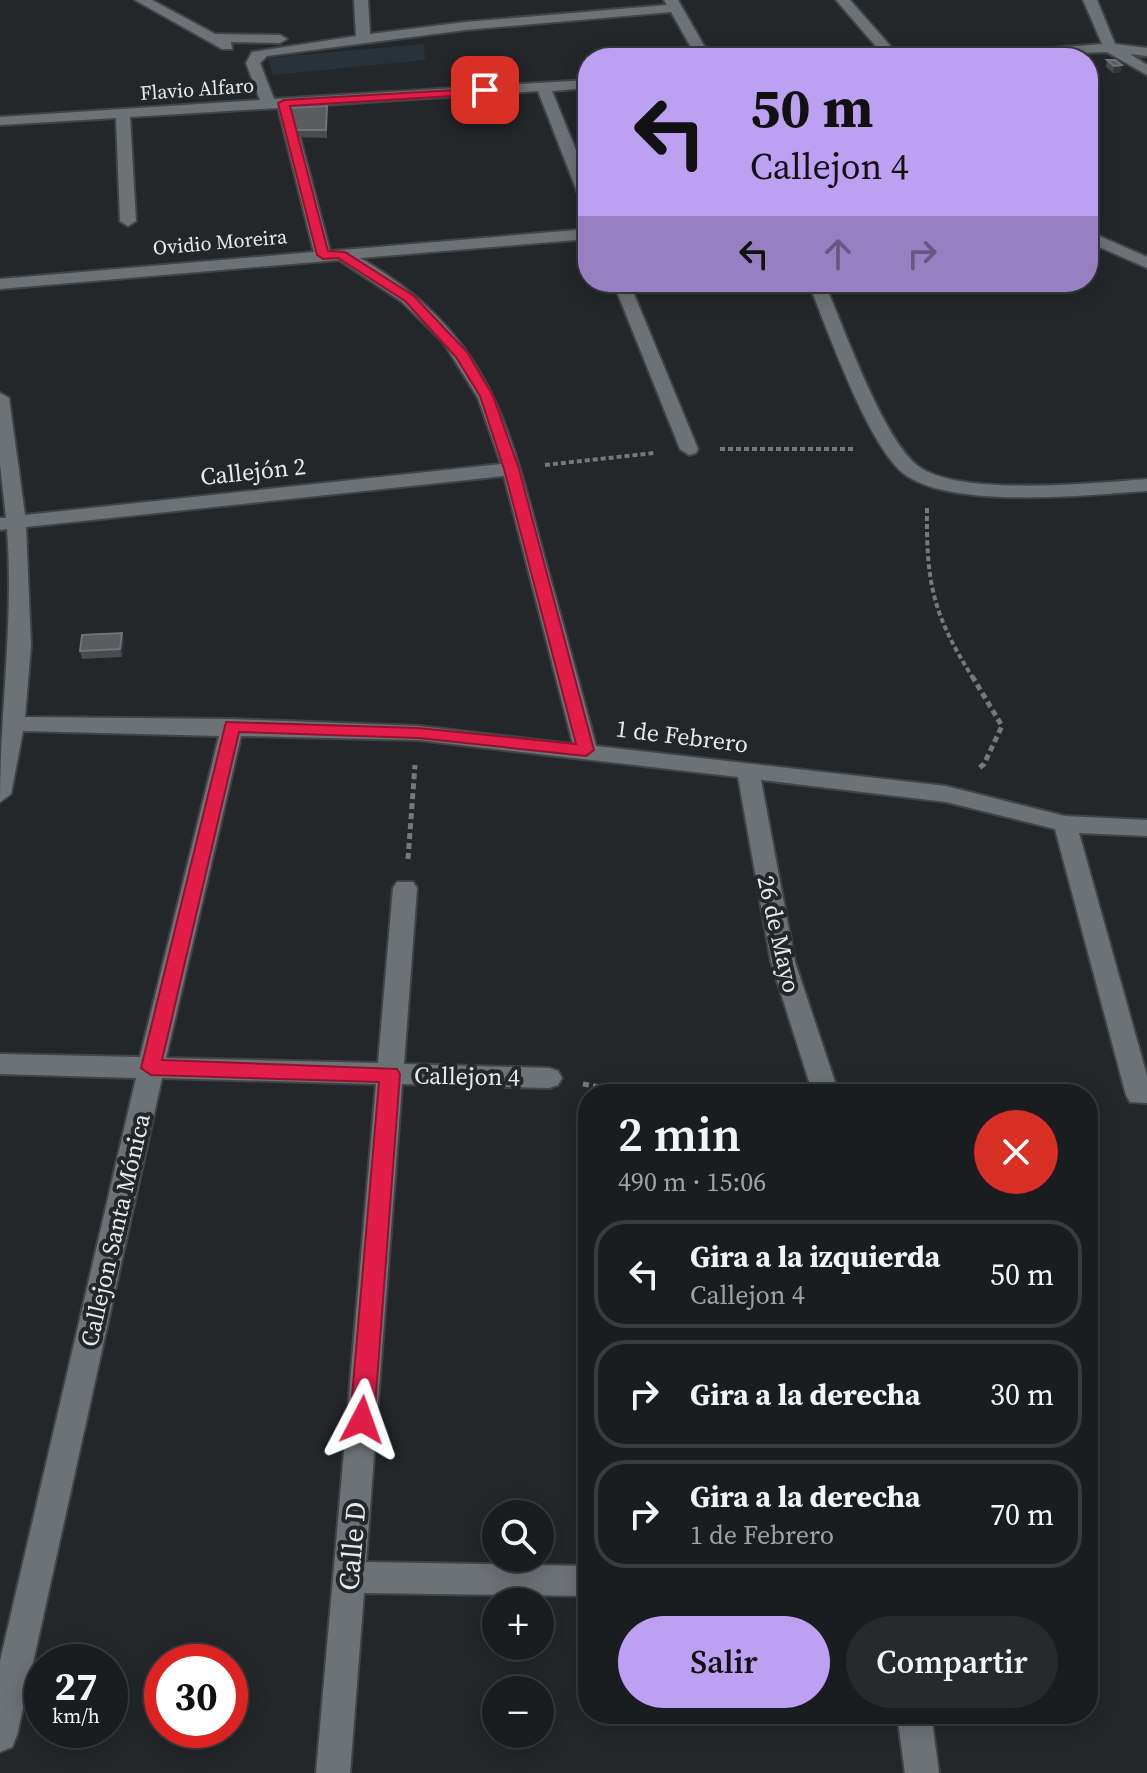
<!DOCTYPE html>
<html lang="es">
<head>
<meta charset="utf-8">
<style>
	:root { --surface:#1a1d20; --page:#272a2d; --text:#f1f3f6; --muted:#9fa2a5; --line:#383b3e; --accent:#bca0f2 }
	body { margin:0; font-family:"Source Serif 4",serif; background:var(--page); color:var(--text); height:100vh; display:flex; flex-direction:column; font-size:30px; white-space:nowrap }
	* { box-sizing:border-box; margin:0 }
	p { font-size:26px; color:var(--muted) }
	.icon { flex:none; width:44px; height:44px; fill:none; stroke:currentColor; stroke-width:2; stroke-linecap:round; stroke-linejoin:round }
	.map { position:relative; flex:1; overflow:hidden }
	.panel { position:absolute; left:578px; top:1084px; width:520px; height:640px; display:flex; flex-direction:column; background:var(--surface); border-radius:32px; box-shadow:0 4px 20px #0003,0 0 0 2px var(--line) }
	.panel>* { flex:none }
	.guide { position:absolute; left:578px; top:48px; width:520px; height:244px; border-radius:32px; box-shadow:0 4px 20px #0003,0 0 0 2px var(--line); background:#bca0f2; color:#111; overflow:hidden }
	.controls { position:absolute; left:482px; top:1500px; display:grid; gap:16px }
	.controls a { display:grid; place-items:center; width:72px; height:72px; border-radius:50%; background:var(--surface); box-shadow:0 4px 20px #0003,0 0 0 2px var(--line); font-size:40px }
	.speed { position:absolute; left:24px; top:1644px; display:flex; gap:16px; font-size:40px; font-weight:700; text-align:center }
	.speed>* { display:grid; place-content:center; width:104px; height:104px; border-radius:50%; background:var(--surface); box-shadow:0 4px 20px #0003,0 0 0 2px var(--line); line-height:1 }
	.speed small { font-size:20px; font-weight:400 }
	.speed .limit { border:12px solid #d22; background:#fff; color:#111 }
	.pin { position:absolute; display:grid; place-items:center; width:68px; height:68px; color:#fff; margin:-34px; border-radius:16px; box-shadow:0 4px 12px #0006 }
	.me { position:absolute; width:88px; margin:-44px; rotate:4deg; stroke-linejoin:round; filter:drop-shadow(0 0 6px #0008) }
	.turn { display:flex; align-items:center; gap:28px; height:168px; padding:0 40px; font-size:36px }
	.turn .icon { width:104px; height:104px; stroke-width:2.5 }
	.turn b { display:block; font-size:56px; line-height:68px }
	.lanes { display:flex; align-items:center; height:76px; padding:0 40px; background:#0003; justify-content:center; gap:40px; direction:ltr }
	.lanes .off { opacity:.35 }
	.round { display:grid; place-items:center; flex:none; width:84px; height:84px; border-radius:42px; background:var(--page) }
	.head { display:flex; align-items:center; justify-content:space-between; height:136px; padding:0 40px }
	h1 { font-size:48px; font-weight:600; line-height:60px }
	.primary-button { display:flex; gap:16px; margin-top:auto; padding:16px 40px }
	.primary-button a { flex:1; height:92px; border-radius:48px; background:var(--accent); color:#111; font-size:32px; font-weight:600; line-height:92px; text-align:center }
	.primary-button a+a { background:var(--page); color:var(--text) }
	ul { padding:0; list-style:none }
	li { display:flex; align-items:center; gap:24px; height:108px; margin:0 16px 12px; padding:0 24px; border:4px solid var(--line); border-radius:32px }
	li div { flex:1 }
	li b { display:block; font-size:30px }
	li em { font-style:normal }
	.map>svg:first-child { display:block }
	.built { fill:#293239 }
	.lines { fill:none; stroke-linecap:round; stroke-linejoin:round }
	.street-casing { stroke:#404446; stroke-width:4 }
	.path-far1 { stroke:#76797b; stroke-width:4; stroke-dasharray:5 3; stroke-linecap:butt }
	.path { stroke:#76797b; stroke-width:5; stroke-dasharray:6 4; stroke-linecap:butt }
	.street { fill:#6d7276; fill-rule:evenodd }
	.wall { fill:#484c50 }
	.shaded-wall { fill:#32363a }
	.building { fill:#595d60; stroke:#6f7276; stroke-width:2 }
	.route { fill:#e11d48; stroke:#92132f; stroke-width:2 }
	.labels { text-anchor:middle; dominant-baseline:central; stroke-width:8; stroke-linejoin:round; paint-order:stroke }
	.far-street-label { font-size:20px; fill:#e6e8ea; stroke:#23272a }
	.street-label { font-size:24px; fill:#e6e8ea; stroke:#23272a }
	.near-street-label { font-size:28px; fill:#e6e8ea; stroke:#23272a }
</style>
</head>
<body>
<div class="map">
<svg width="1147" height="1773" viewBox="0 0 1147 1773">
	<rect width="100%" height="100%" fill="#23272a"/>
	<!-- built -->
	<path class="built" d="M424,44L425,60L273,75L268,58Z"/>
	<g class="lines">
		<defs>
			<path id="street" d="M135,0H152L215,34L280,35L287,39L280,43L231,42L232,49H222Z
				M354,0H368L370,34L465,22L667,5L664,0H678L711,58H697L671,12L465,30L267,56L260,63L274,99L588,80V88L552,91L588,180V204L580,199L538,91L292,107L330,251L588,229V239L360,258C487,332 508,420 543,552C561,617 579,681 596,746L946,786L1065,816L1147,820V836L1079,833L1147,1076V1103L1130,1102L1126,1095L1055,829L946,802L761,780L795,962L839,1094H813L771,962L738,777L418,740L241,736L166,1058L378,1063L393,888L397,882H413L417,888L404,1064L549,1068L558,1071L562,1078L558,1085L549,1088L402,1084L366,1562L588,1566V1596L364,1593L350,1773H316L376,1084L162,1078L17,1735L12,1747L0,1752V1661L136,1078L0,1074V1054L140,1057L219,736L23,731L11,794L0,802C0,710 14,621 7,529L0,530V518H6L0,464V393L9,398L25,515L501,464L478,398L443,342L401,301L339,260L0,289V279L314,252L278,108L130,117L136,221L128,226L120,221L116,118L0,125V117L260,100L246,63L252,52L356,36ZM504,476L573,744L418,726L232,719L25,717L31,646L26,527Z
				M836,0H850L901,58H886Z
				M1083,0H1097L1115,44L1147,48V56L1130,54L1147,65V75L1107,52L972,58L979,54L1102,44Z
				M1088,231L1147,257V268L1088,242Z
				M613,282H629L698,449L696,453L689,455L680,449Z
				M808,282H824C844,327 882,438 918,466C958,497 1096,483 1147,479V491C1087,495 957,509 907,476C869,451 827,327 808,282Z
				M897,1714H931L939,1773H905Z"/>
		</defs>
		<!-- street casing -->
		<use href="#street" class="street-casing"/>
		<!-- path-far1 -->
		<path class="path-far1" d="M720,449H854
			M545,465L654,453
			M927,508C926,583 933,615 973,678"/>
		<!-- path -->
		<path class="path" d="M972,676L1002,726L984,764L978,769
			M408,859L415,765
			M583,1084L641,1094"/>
		<!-- street -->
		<use href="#street" class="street"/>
	</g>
	<!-- wall -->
	<path class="wall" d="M1107,60L1121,72L1113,73L1106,67Z
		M327,106V138L294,137L290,108Z
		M122,633L124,641L122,657L82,659L80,651Z"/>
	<!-- shaded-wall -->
	<path class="shaded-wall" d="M1122,65L1121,72L1113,73L1114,66Z
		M122,633L124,641L122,657L120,649Z"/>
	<!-- building -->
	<path class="building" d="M1107,60H1115L1122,65L1114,66Z
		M327,106L326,130H293L290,108Z
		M122,633L120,649L80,651L82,635Z"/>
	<!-- route -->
	<path class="route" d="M489,88L485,94L290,106L328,251L345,252L414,296L467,352L493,396L519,469L594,750L586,756L418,738L239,732L162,1060L397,1069L400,1074L374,1420L370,1427L362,1430L354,1427L350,1420L379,1082L151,1075L141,1068L226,722L418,728L576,744L504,469L480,396L456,357L405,301L338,258L323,259L317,255L278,103L284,100Z"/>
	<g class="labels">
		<!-- far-street labels -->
		<g class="far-street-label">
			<text transform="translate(197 89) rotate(-4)">Flavio Alfaro</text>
			<text transform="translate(220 242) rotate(-5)">Ovidio Moreira</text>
		</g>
		<!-- street labels -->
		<g class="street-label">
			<text transform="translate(253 471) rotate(-6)">Callejón 2</text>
			<text transform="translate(682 736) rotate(7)">1 de Febrero</text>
			<text transform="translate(779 934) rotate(77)">26 de Mayo</text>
			<text transform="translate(467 1076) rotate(1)">Callejon 4</text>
			<text transform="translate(115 1230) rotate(-77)">Callejon Santa Mónica</text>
		</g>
		<!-- near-street labels -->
		<g class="near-street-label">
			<text transform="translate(352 1546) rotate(-85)">Calle D</text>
		</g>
	</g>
</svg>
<div class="controls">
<a><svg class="icon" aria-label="search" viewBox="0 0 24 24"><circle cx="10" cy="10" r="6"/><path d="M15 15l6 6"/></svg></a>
<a>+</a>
<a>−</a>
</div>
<div class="speed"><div>27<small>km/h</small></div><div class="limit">30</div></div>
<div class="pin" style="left:485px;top:90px;background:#d93025"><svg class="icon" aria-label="arrive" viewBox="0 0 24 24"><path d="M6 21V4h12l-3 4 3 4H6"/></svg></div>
<svg class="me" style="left:362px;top:1420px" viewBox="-20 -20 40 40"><path d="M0-17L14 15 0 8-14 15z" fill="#e11d48" stroke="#fff" stroke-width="4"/></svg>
<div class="guide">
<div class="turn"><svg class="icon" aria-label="left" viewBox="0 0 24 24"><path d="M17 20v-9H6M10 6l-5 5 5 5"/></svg><div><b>50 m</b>Callejon 4</div></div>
<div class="lanes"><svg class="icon" aria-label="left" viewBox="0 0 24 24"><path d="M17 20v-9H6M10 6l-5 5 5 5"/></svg><svg class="icon off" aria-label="ahead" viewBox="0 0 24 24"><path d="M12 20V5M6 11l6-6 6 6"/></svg><svg class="icon off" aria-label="right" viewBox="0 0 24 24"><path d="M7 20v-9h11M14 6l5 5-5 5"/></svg></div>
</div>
<section class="panel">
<div class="head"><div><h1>2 min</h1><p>490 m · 15:06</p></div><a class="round" style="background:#d93025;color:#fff"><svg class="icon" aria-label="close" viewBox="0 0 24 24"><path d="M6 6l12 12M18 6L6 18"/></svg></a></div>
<ul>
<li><svg class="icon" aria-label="left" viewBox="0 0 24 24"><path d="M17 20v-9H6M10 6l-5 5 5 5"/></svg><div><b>Gira a la izquierda</b><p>Callejon 4</p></div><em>50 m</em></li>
<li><svg class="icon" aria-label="right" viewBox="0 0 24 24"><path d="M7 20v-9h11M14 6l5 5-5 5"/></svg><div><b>Gira a la derecha</b></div><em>30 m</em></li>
<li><svg class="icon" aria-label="right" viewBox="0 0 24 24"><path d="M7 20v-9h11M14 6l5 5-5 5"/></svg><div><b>Gira a la derecha</b><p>1 de Febrero</p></div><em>70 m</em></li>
</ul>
<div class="primary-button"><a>Salir</a><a>Compartir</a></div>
</section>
</div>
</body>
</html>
